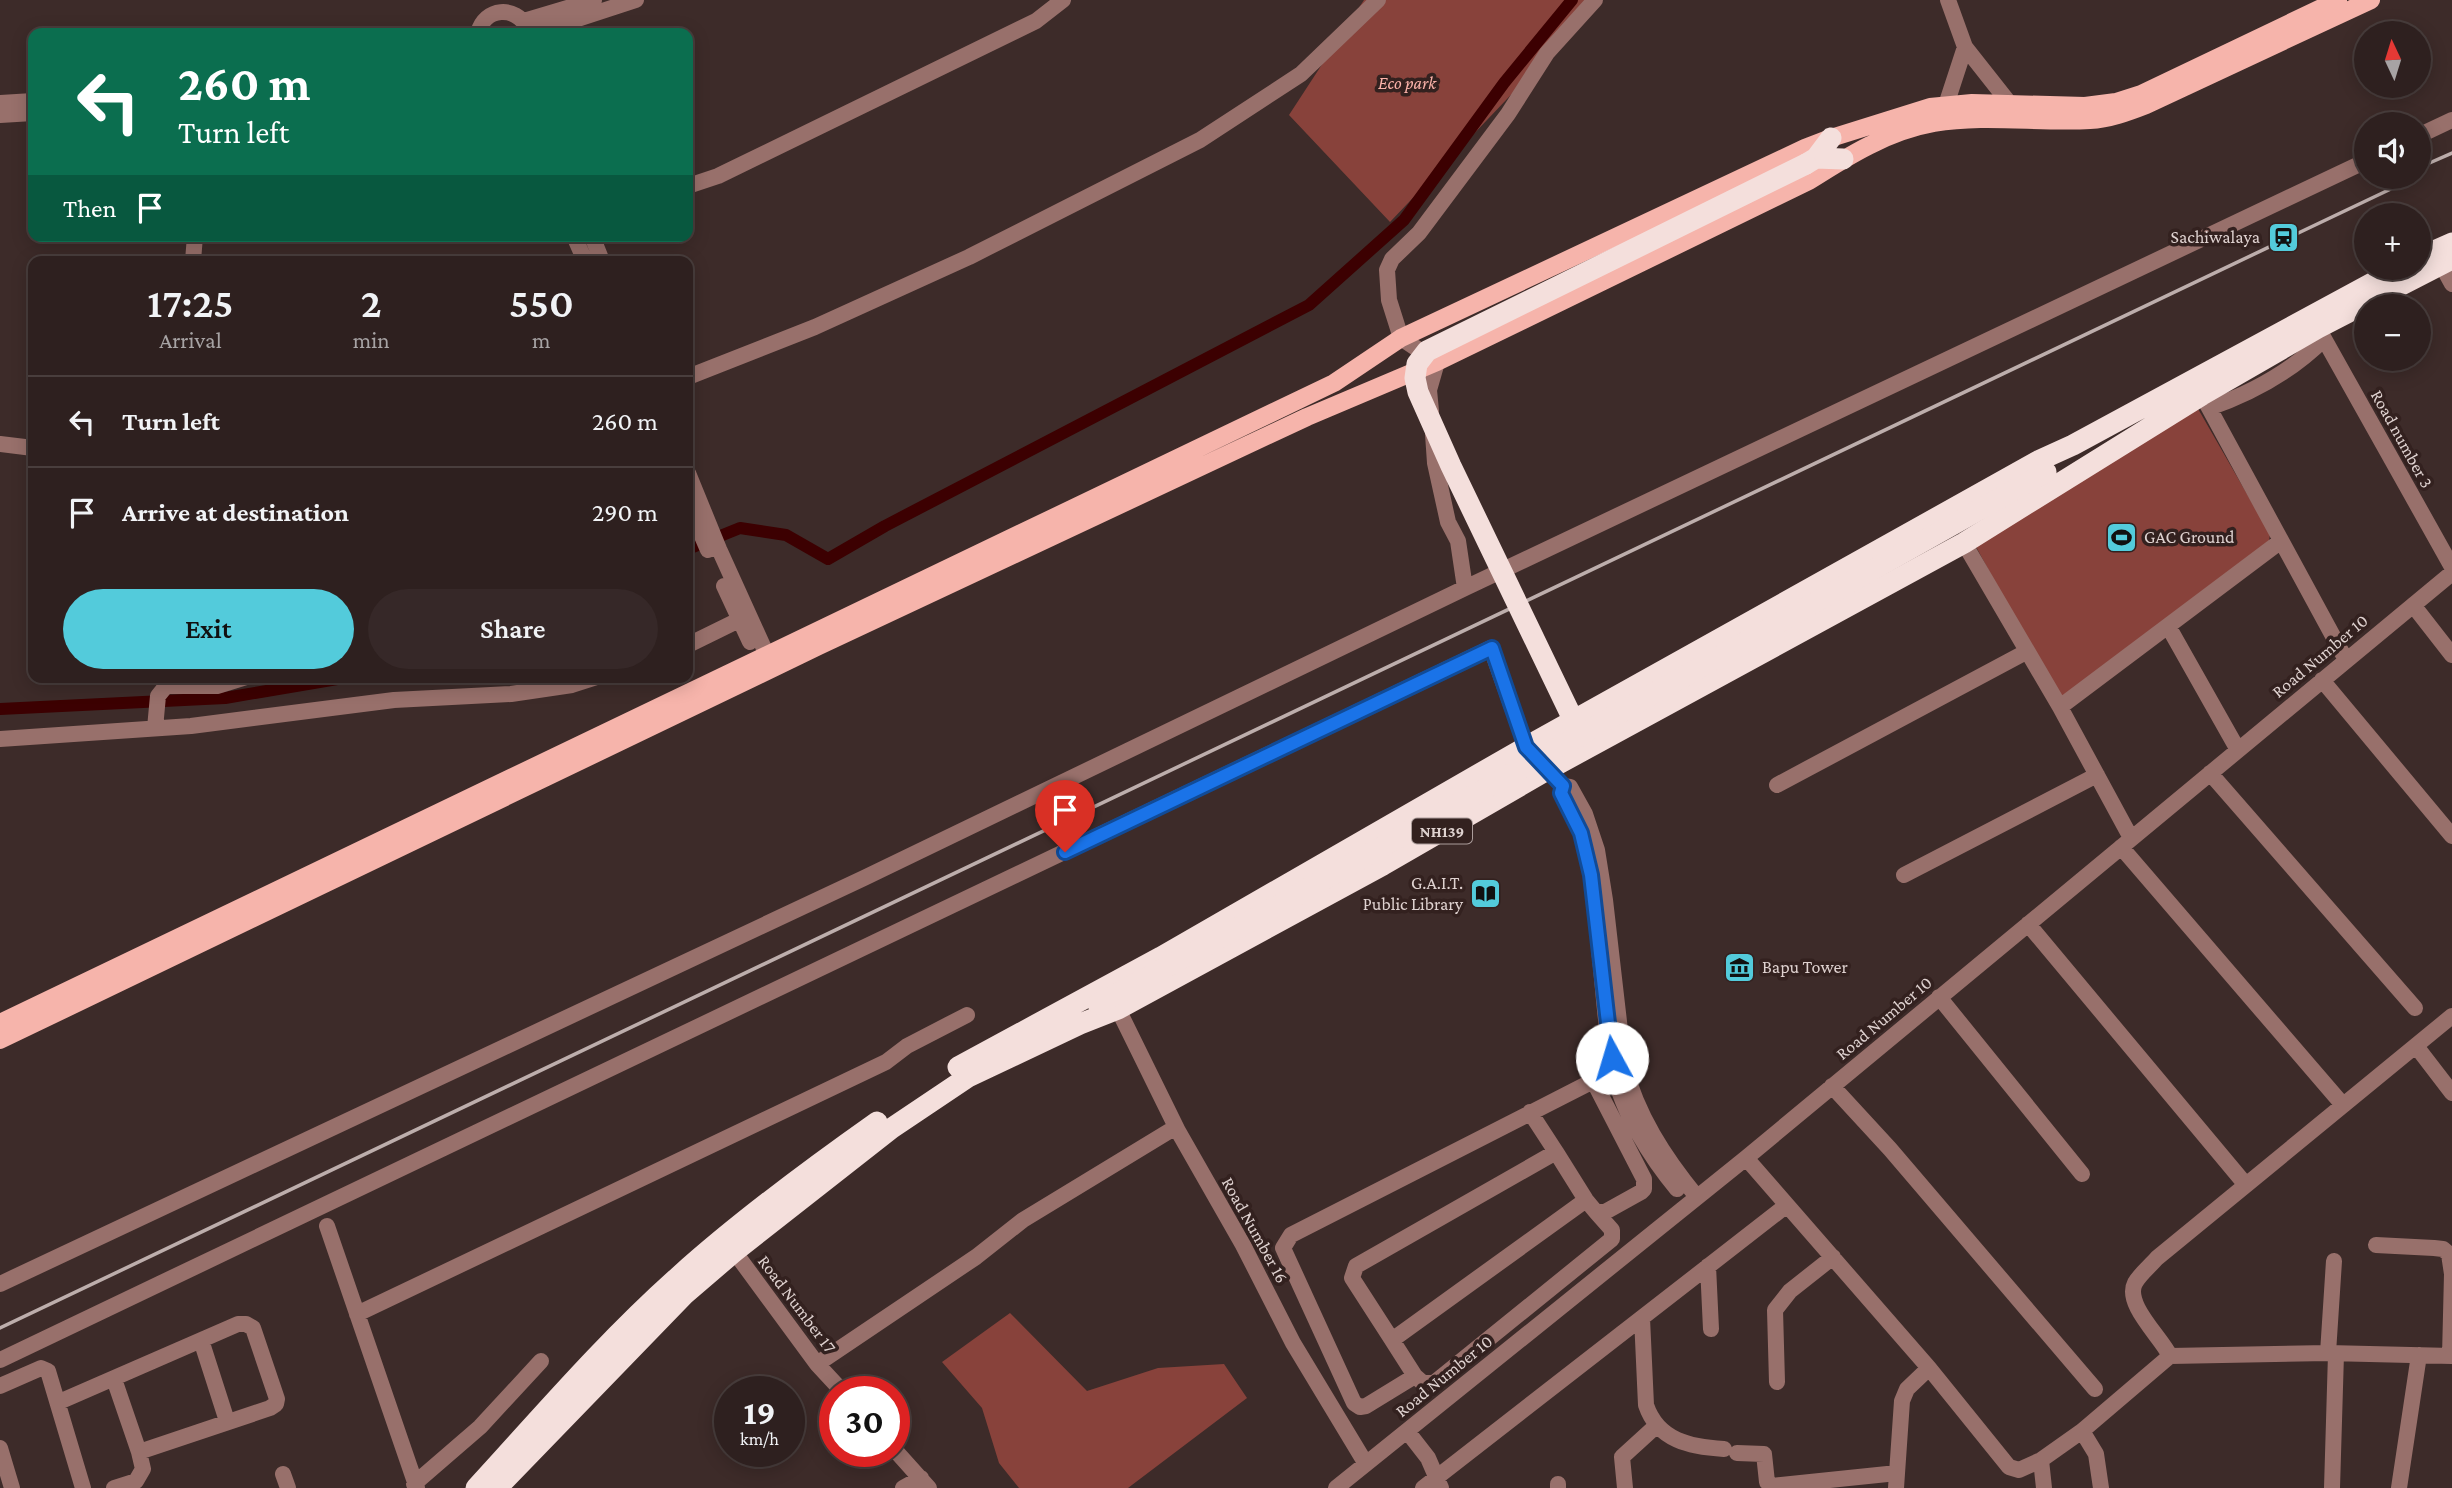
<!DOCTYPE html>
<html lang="en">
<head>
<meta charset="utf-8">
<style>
	:root { --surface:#2e201f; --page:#362828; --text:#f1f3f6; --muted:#a7a3a4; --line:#493e3d; --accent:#53cbdb }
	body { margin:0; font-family:"Crimson Pro",serif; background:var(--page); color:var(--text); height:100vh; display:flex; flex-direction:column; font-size:26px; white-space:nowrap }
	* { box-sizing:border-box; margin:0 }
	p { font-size:23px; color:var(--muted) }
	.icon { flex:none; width:38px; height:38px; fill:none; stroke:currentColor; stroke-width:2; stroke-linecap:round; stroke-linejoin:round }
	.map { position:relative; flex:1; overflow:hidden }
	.sheet { position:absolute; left:28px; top:256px; width:665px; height:427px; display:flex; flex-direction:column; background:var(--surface); border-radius:14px; box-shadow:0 4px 18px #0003,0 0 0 2px var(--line) }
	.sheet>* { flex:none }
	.top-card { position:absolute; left:28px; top:28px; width:665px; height:214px; border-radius:14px; box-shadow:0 4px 18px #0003,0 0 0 2px var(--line); background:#0b6e4f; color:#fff; overflow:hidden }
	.needle { width:46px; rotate:356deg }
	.controls { position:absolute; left:2354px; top:21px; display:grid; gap:14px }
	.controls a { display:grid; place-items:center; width:77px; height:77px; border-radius:50%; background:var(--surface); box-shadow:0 4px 18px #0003,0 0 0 2px var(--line); font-size:35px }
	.speed { position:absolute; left:714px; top:1376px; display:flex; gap:14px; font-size:35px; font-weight:700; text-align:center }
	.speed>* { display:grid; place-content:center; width:91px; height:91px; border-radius:50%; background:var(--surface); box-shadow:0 4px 18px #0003,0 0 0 2px var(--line); line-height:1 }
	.speed small { font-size:18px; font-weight:400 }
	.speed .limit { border:10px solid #d22; background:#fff; color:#111 }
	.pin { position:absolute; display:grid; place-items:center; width:60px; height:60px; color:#fff; margin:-72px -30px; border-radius:50% 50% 50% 0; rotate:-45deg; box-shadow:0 0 7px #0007 }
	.pin .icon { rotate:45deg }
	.me { position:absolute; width:77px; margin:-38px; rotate:354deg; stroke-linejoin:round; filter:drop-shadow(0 0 5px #0008) }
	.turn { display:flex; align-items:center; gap:24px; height:147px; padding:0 35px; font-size:32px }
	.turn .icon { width:91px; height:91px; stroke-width:2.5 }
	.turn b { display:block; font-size:49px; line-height:60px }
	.then { display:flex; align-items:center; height:66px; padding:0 35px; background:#0003; gap:14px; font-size:26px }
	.eta { display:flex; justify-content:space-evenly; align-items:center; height:119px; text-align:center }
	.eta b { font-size:42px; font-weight:600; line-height:49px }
	.cta { display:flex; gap:14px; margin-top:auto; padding:14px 35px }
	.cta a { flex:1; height:80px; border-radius:42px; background:var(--accent); color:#111; font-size:28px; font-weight:600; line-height:80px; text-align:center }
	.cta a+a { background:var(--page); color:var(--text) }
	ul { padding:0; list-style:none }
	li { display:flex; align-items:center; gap:21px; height:91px; padding:0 35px; border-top:2px solid var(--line) }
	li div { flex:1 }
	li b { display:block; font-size:26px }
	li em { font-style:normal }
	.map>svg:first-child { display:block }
	.green { fill:#88423b }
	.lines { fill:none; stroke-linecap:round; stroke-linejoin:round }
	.canal { stroke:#3c0001; stroke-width:12 }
	.minor { stroke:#98706b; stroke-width:16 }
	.major { stroke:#f6b4ab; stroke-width:18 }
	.highway { stroke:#f4dfdc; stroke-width:21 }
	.rail { stroke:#bdaeac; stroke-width:3.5 }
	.highway-bridge { stroke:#f4dfdc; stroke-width:21 }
	.route-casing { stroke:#114b97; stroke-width:18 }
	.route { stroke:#1a73e8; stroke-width:12 }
	.labels { text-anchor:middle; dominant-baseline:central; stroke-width:7; stroke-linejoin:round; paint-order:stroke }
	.shield { fill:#33211f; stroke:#ab9d9b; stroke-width:2 }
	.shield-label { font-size:16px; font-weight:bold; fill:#dfd2d0 }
	.park-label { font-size:18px; font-style:italic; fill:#fcb3aa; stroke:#33211f }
	.poi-label { font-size:18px; fill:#dfd2d0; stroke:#33211f; text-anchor:end }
	.street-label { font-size:18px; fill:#dfd2d0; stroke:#33211f }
</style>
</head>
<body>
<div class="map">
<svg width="2452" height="1488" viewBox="0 0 2452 1488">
	<rect width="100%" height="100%" fill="#3d2b29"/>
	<!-- green -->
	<path class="green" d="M1364,0H1601L1390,222L1289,115Z
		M2197,407L2270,534L2269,541L2065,698L2056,695L1974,543Z
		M1010,1313L1087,1391L1158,1368L1224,1364L1247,1398L1128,1488H1019L999,1463L982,1408L942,1362Z"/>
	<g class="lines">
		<!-- canal -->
		<path class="canal" d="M688,549L740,528L786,535L828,559L885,526L1309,305L1404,220L1504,83L1572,0
			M0,709L225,698L349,677"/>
		<!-- minor -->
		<path class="minor" d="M1948,0L1965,47L2010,104
			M524,21L594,0
			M478,33C485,7 515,5 528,28
			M535,33L636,0
			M0,103L33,101
			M1946,105L1965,47
			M0,115L33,113
			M2418,136L2452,120
			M688,186L718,176L1036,21L1063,0
			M574,236L585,261
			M592,236L602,261
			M193,261L195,236
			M2441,264L2452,284
			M2318,328L2452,567
			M688,377L815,327L969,257L1200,140L1301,74L1378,0
			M2202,395L2346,660
			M2209,408C2252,393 2292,371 2324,339
			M1431,411L1429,390L1437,362L1401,338L1389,300L1387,270L1392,259L1419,233L1508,114L1547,53L1595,0
			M0,444L33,448
			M688,473L719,549L772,666
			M688,504L708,550
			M1964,543L2060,707L2131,838
			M724,586L750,642
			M1465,588L2366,161
			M2413,605L2452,655
			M2168,626L2238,750
			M688,645L739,620
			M2322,680L2452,836
			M2060,707L2281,541
			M155,728L158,696L166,686H217L246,677
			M0,739L191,726L394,700L511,694L572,685L597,677
			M2210,773L2415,1008
			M1777,785L2026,652
			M1562,795L1581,833L1591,872
			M2121,847L2343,1105
			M1904,875L2097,775
			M2028,924L2246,1185
			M1599,949C1604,990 1605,1032 1614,1072C1622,1112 1651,1158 1677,1189
			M1939,997L2082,1174
			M1118,1009L1178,1131L1243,1245L1293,1343L1366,1464
			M2416,1046L2452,1093
			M1832,1086L1890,1149L2095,1389
			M1530,1112L1556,1152
			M1746,1158L1929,1368L2009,1467L2019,1470L2041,1460L2082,1431L2170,1356C2161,1337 2124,1304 2135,1283C2140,1274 2150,1266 2157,1258L2452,1016
			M327,1226L417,1488
			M728,1243L817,1364L842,1391
			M2376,1245L2434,1248L2443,1249L2449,1254L2452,1274L2450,1356
			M1708,1266L1711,1329
			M0,1284L864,878L1465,588L1458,541L1448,522L1435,463L1433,434
			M357,1314L886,1062L907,1046L967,1015
			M1642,1318L1646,1405C1658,1441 1691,1447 1724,1449
			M201,1340L227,1421
			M1392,1340L1415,1376L1366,1406L1360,1407L1354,1403L1283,1248L1291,1235L1591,1082L1595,1084L1644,1179V1189L1641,1192L1605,1212H1596L1586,1200L1556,1152L1356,1266L1352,1278L1392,1340L1586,1200
			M2328,1353L2334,1261
			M2170,1356L2328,1353L2452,1356
			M0,1360L1491,648L1526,747L1563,786L1570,787L1585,814L1597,850L1605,900L1624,1065C1637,1115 1664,1157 1697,1197
			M817,1364L976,1257L1023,1220L1176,1127
			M1415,1376L1423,1383H1434L1612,1239V1230L1596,1212
			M1777,1382L1775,1310L1790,1291L1833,1257
			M0,1386L41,1368L48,1371L83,1488
			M59,1402L238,1324H246L253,1328L277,1399L276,1404L270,1408L139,1452
			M1407,1431L1428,1458L1441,1488
			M2082,1431L2096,1454L2101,1488
			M0,1448L12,1488
			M894,1449L929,1488
			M1737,1453L1764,1454L1767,1482L1772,1486L1897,1473
			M2041,1460L2044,1488
			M283,1474L288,1488
			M414,1484L480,1427L541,1361
			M114,1488L136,1481L143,1469L139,1452L114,1379
			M903,1488L921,1478
			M1336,1488L1746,1158L2452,573
			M1423,1488L1787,1205
			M1558,1488V1484
			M1625,1488L1622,1457L1656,1426
			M1896,1488L1902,1401L1907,1389L1929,1368
			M2332,1488L2336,1354
			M2399,1488L2419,1355"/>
		<!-- major -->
		<path class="major" d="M0,1023L1334,383L1401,338L1805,148L1831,138L1930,107L1972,103L2085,106L2116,102L2141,94L2338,0
			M0,1040L819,646L1307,417L1437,362L1809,181C1848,156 1888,131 1934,123C1985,114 2038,123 2090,120C2109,119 2128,112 2146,105L2371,0"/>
		<!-- highway -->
		<path class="highway" d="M1816,158L1843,159
			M1806,164L1816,158L1831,138
			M2418,258L2452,243
			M958,1067L1161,957L1526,747L2040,460L2073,445L2400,268
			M476,1488C542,1416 606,1341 679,1276C740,1221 809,1170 877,1122
			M497,1488L685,1294L734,1252L892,1128L968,1077L1080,1024L1118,1009L1383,865L1549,769L1964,543L2202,395L2318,328L2452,259"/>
		<!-- rail -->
		<path class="rail" d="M2418,168L2452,153
			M0,1328L2416,177"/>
		<!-- highway-bridge -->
		<path class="highway-bridge" d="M1581,736L1451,466L1418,392L1415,378L1417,364L1427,351L1806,164
			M1098,1004L1233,931L2046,472"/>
	</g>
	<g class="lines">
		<defs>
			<path id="route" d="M1065,852L1492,648L1526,747L1563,786L1561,793L1581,833L1591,875L1612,1058"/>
		</defs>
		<!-- route casing -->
		<use href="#route" class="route-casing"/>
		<!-- route -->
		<use href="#route" class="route"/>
	</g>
	<!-- icons -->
	<defs>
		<symbol id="station-square" viewBox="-11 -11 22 22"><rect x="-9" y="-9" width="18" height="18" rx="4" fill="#53cbdb" stroke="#33211f"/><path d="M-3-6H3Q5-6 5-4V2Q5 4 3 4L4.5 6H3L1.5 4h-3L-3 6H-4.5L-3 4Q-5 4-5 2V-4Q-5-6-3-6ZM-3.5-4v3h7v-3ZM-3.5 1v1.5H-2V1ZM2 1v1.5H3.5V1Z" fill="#111"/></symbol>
		<symbol id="stadium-square" viewBox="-11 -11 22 22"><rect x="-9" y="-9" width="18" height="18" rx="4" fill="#53cbdb" stroke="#33211f"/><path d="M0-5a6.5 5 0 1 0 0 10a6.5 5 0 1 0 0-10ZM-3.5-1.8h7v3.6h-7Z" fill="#111"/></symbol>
		<symbol id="library-square" viewBox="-11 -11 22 22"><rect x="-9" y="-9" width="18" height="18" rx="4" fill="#53cbdb" stroke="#33211f"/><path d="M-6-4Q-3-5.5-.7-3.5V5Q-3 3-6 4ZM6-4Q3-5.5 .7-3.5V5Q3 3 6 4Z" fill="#111"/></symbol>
		<symbol id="museum-square" viewBox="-11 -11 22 22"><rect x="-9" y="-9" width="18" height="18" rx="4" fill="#53cbdb" stroke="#33211f"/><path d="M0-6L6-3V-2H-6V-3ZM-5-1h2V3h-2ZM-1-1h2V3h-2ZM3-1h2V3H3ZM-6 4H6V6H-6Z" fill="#111"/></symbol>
	</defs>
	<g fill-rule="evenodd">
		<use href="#station-square" x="2266" y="220" width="35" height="35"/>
		<use href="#stadium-square" x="2104" y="520" width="35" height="35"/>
		<use href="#library-square" x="1468" y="876" width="35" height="35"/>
		<use href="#museum-square" x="1722" y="950" width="35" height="35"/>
	</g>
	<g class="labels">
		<!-- shield labels -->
		<rect class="shield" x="1412" y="818.5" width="60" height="25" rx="5"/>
		<g class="shield-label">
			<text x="1442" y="831">NH139</text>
		</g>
		<!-- park labels -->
		<g class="park-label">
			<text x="1407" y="83">Eco park</text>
		</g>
		<!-- poi labels -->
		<g class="poi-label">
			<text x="2260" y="237">Sachiwalaya</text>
			<text x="2144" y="537" text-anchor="start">GAC Ground</text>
			<text x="1463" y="883">G.A.I.T.<tspan x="1463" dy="21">Public Library</tspan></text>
			<text x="1762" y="967" text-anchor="start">Bapu Tower</text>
		</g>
		<!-- street labels -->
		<g class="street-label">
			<text transform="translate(2402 439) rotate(61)">Road number 3</text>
			<text transform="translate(2320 656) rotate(-40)">Road Number 10</text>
			<text transform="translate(1884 1018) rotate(-40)">Road Number 10</text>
			<text transform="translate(1255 1230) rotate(61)">Road Number 16</text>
			<text transform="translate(797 1304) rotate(53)">Road Number 17</text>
			<text transform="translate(1444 1376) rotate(-39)">Road Number 10</text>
		</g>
	</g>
</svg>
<div class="controls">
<a><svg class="needle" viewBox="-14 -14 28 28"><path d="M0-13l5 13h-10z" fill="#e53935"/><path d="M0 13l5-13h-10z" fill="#a7a3a4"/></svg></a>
<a><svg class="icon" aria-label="sound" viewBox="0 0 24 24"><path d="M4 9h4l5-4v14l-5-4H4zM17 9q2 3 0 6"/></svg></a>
<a>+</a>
<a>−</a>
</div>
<div class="speed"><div>19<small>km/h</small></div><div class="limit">30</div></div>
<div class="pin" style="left:1065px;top:852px;background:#d93025"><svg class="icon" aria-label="arrive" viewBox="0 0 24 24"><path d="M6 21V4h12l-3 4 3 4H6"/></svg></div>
<svg class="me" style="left:1612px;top:1058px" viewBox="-20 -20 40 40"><circle r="19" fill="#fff"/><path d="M0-13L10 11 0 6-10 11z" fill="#1a73e8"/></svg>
<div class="top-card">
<div class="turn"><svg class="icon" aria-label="left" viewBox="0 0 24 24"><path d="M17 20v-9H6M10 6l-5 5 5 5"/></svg><div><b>260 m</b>Turn left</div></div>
<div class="then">Then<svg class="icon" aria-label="arrive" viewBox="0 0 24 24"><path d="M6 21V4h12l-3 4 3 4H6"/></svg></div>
</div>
<section class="sheet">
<div class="eta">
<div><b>17:25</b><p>Arrival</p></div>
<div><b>2</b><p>min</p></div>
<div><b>550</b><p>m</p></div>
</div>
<ul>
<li><svg class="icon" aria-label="left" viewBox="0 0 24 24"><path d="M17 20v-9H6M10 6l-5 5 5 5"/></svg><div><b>Turn left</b></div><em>260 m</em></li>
<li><svg class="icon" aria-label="arrive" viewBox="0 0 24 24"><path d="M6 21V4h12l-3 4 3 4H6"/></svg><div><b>Arrive at destination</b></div><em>290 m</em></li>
</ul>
<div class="cta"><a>Exit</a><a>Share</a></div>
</section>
</div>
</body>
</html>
